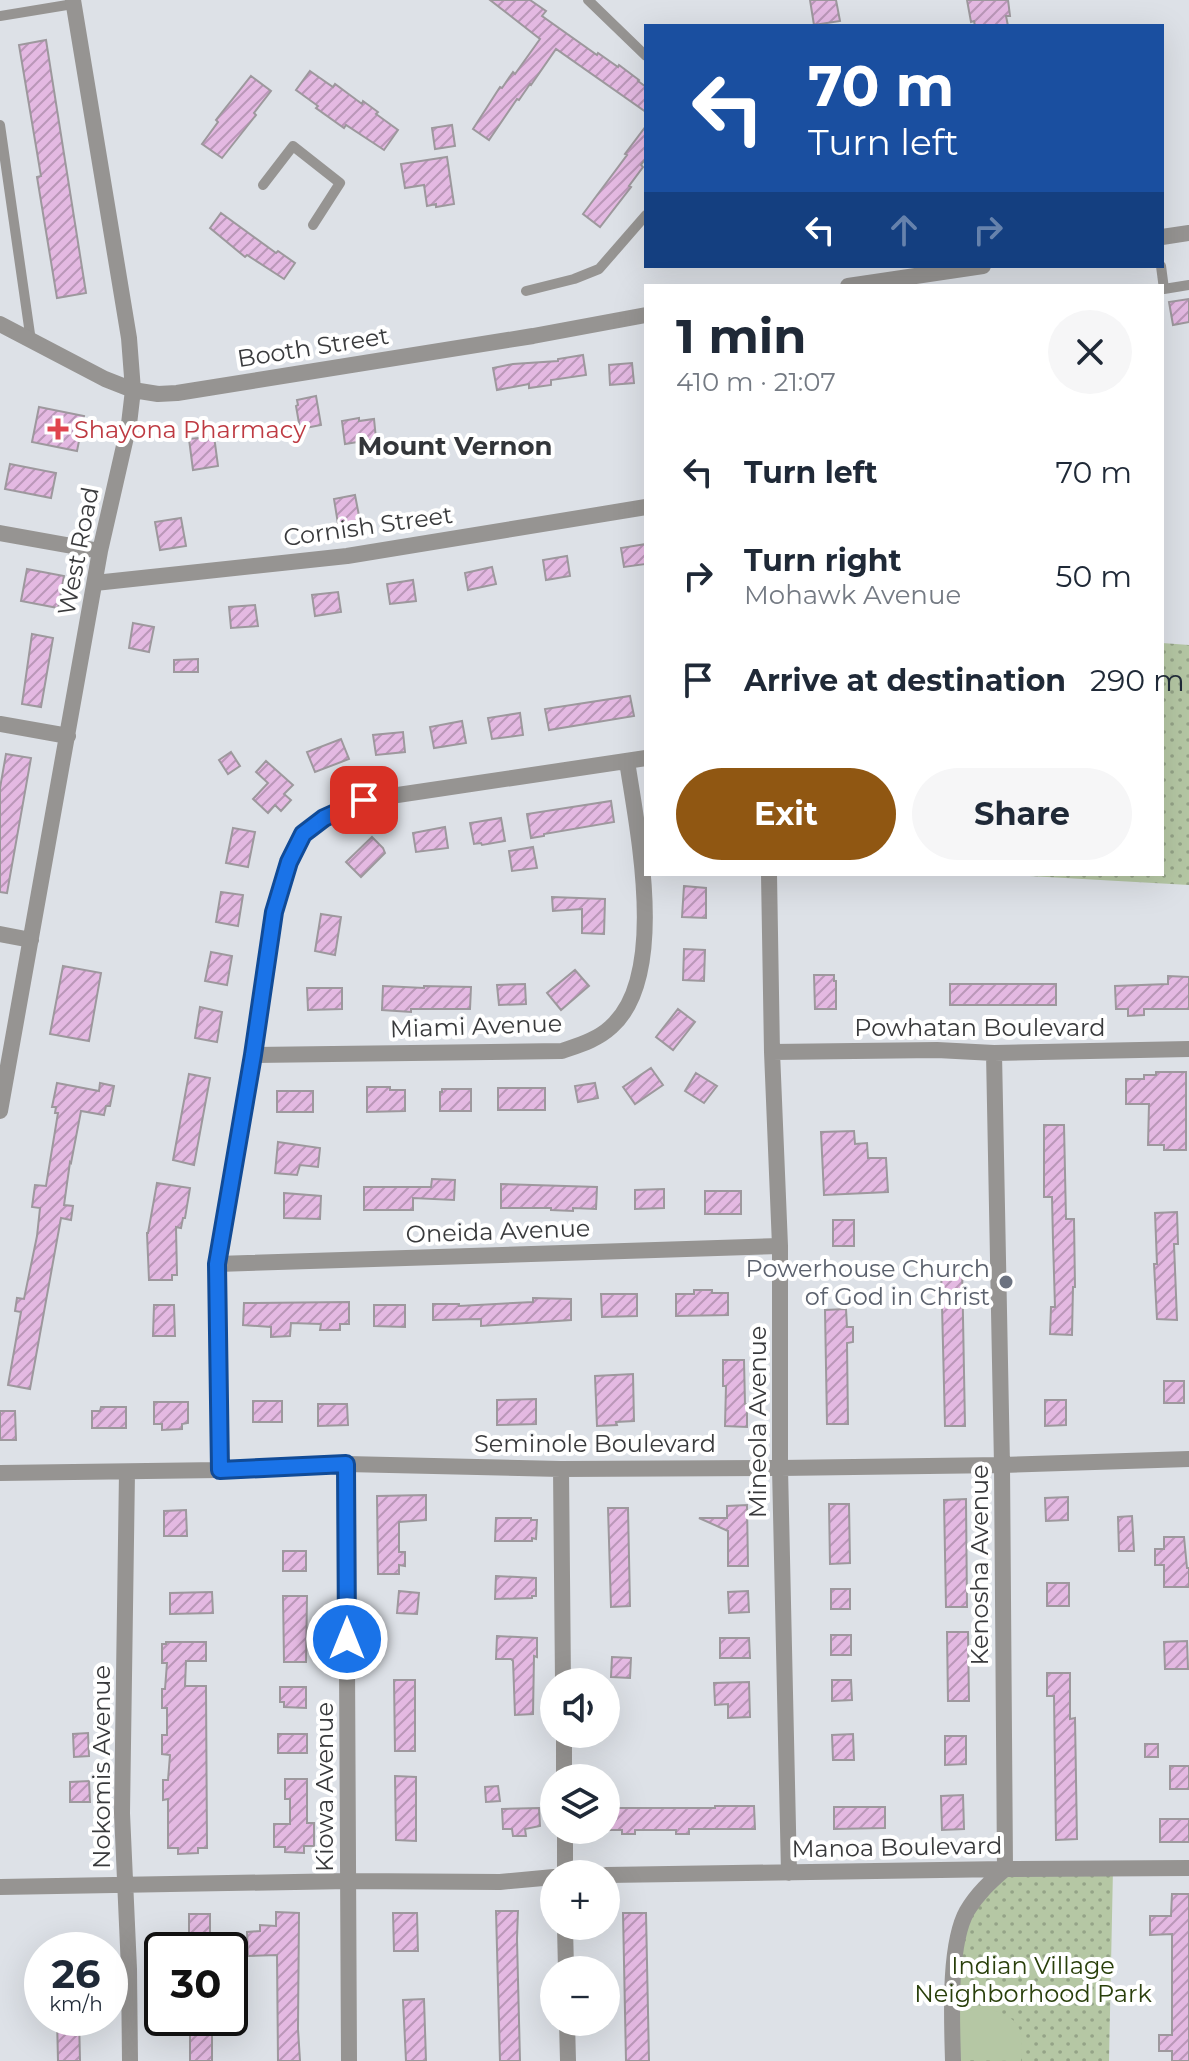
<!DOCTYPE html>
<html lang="en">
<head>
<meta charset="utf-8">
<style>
	:root { --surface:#fff; --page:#f6f6f7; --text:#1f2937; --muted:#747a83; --accent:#905712 }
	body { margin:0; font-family:Montserrat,sans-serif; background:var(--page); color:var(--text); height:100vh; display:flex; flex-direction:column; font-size:30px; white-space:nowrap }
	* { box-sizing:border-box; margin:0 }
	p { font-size:26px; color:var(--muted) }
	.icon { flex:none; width:44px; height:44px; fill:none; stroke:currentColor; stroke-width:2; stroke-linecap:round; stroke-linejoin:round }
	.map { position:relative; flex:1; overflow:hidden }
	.details { position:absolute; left:644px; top:284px; width:520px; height:592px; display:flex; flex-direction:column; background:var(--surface); border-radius:0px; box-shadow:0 8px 32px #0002 }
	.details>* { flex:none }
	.hud { position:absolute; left:644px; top:24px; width:520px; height:244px; border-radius:0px; box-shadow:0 8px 32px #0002; background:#1a4fa0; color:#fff; overflow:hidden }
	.fabs { position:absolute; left:540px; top:1668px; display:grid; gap:16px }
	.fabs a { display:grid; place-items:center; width:80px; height:80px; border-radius:50%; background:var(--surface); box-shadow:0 8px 32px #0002; font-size:40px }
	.speed { position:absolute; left:24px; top:1932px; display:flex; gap:16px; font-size:40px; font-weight:700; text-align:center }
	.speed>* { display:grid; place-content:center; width:104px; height:104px; border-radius:50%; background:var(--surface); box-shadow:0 8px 32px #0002; line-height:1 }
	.speed small { font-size:20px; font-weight:400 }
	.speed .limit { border:4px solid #111; border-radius:12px; background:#fff; color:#111 }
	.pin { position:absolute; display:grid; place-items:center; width:68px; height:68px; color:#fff; margin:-34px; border-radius:16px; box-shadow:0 4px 12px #0006 }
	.me { position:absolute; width:88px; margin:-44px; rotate:0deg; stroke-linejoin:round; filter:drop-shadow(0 0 6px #0008) }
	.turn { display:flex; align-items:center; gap:28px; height:168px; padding:0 32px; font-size:36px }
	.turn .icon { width:104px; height:104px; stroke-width:2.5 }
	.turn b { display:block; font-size:56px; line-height:68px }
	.lanes { display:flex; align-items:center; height:76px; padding:0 32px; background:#0003; justify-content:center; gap:40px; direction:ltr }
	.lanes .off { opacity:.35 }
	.round { display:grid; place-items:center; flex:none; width:84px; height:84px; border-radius:42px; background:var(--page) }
	.head { display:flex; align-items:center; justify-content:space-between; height:136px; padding:0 32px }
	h1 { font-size:48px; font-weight:700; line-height:60px }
	.action { display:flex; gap:16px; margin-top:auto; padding:16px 32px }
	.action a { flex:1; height:92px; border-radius:48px; background:var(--accent); color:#fff; font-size:32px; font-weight:700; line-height:92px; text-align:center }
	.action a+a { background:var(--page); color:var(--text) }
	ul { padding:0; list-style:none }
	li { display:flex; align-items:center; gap:24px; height:104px; padding:0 32px }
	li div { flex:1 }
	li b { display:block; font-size:30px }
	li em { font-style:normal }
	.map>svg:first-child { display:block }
	.park { fill:url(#park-dots) }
	.garden { fill:#b5c7a4 }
	.building { fill:url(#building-hatch); stroke:#9d989d; stroke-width:2 }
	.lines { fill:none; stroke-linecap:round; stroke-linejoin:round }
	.lane { stroke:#969492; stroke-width:10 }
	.street { stroke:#969492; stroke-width:16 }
	.route-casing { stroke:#114b97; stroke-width:20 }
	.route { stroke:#1a73e8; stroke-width:14 }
	.health-dot { fill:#e0444e; stroke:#fff; stroke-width:3 }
	.worship-dot { fill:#6b7280; stroke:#fff; stroke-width:3 }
	.labels { text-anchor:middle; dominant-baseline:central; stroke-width:8; stroke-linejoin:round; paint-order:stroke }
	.street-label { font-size:24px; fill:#393a3c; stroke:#fff }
	.health-label { font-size:24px; fill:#be3a42; stroke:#fff; text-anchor:start }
	.worship-label { font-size:24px; fill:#5b616d; stroke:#fff; text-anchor:end }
	.park-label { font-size:24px; fill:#293f0a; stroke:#fff }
	.neighbourhood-label { font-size:26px; font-weight:bold; fill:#33363a; stroke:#fff }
</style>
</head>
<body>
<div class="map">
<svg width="1189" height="2061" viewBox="0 0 1189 2061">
	<defs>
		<pattern id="park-dots" width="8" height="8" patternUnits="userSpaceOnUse" patternTransform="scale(2)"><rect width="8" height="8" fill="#b5c7a4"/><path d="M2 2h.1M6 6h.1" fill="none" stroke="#94a387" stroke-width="1.8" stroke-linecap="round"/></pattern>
		<pattern id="building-hatch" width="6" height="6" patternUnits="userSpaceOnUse" patternTransform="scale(2)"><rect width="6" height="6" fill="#e4b9e2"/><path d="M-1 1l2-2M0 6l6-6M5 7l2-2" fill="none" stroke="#ba97b8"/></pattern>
	</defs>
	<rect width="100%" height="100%" fill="#dde1e7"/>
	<!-- park -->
	<path class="park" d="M1162,643L1189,645V885L993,874H1162Z
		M1005,1869H1113L1109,2061H953L965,1914Z"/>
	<!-- garden -->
	<path class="garden" d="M984,2008C1018,2016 1025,2026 1021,2061L959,2060V2012Z"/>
	<!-- building -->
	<path class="building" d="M490,0H530L546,11L542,16L597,55L598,53L618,67L619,65L639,80L638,81L646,87V112L556,49L531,85L530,84L519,100L517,99L489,140L473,129L500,87L502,88L513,72L515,74L540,39Z
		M810,0H836L840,21L814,25Z
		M967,0H1008L1010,16H1006L1008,26H975L974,21L971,22Z
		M46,40L86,293L57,298L37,177L41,176L19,45Z
		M310,71L333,87L335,84L362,104L363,101L378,112L376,114L398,130L384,150L346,125L344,128L316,108L318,106L296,90Z
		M251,76L271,91L254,113L256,115L222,158L202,144L218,122L216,120Z
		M452,125L455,146L435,149L432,128Z
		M646,126V158L641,165L643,167L629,186L631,187L600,227L583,214L627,155L625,154Z
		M447,157L454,204L436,207V204L427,206L424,185L405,188L401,164Z
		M221,213L276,253L278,251L295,263L284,279L247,255L245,257L210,228Z
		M1189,299V322L1173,325L1169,302Z
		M583,355L586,375L551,380V385L529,388V384L497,390L493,368L513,364L558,361V359Z
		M632,363L634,383L610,385L609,365Z
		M316,396L321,425L300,429L296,406L298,405L297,400Z
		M39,407L84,416L77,451L32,442Z
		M359,418V421L374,419L376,439L345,444L342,421Z
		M214,436L218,466L193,470L189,439Z
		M10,464L56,473L51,498L5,489Z
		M355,495L360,521L338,524L334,499Z
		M181,518L186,546L160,550L155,522Z
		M646,544V564L624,567L621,548Z
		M567,556L570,576L546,580L543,560Z
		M492,567L496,584L468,590L465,573Z
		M27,569L64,576L58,608L21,601Z
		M413,580L416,601L390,604L387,584Z
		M338,592L341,612L315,616L312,595Z
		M255,605L258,626L231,628L229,607Z
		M133,623L154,627L149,652L129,648Z
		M32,634L53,638L41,707L22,704Z
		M198,659V672H174V660Z
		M630,696L634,716L549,730L545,709Z
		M520,713L523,735L492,739L488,718Z
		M462,721L466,743L434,748L430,727Z
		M403,732L405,752L376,755L373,735Z
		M341,739L349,759L315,772L307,752Z
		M231,752L240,766L228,774L219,760Z
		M6,754L31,758L7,893L0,892V788Z
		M266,761L293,785L284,794L291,800L281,811L275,805L268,813L253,799L268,783L256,772Z
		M611,801L614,822L544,834V836L531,838L527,814Z
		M501,818L505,841L482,845L481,843L474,844L470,823Z
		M445,827L448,848L416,852L413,833Z
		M233,828L255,832L248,867L226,863Z
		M372,837L383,848L385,853L361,877L346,862Z
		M533,847L537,868L512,871L509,851Z
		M684,886L706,888V918L682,917Z
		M221,892L243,895L238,926L216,922Z
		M552,897L605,899L604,934L582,933V909L553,911Z
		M321,914L341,917L335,955L315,951Z
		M684,949L705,950L704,981L683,980Z
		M211,952L232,956L227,985L205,981Z
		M63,966L101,973L89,1041L50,1034Z
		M575,970L589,986L561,1010L547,993Z
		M814,975H834V981H836V1009H815Z
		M1168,976L1189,977V1009H1144V1015L1128,1016V1009H1116L1115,986L1168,984Z
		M525,984L526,1004L499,1005L497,985Z
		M950,984H1056V1005H950Z
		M383,986L424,988V986L471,987L470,1009H411V1012L382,1010Z
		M307,988H342V1009L308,1010Z
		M200,1007L222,1012L217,1042L195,1038Z
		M678,1009L695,1022L673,1050L656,1037Z
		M651,1068L663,1085L635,1104L623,1087Z
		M1156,1072H1186V1150H1164V1145H1148L1149,1104H1126V1079H1144V1075H1156Z
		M696,1073L717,1086L704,1103L685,1091Z
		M189,1074L210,1078L194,1165L173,1160Z
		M57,1083L99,1091L100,1083L114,1086L110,1106H106L104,1115L81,1111L71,1163L70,1162L64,1205L73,1206L71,1220L61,1218L30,1389L8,1385L21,1312L15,1311L17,1298L24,1299L37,1236L40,1208L32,1207L35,1185L46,1186L58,1113H55L56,1107H52Z
		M595,1083L598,1098L578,1102L575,1086Z
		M367,1087H390V1090H405V1111L367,1112Z
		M498,1088H545V1110H498Z
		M442,1089H471V1111H440V1092H442Z
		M277,1091H313V1112H277Z
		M1044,1125H1064L1066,1219H1074L1075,1287H1073L1072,1335L1050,1334L1051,1307H1055L1053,1241L1052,1197H1044Z
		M854,1131L855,1144L867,1143L868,1158H886L888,1192L824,1195L821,1132Z
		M278,1142L320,1148L318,1167L300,1165L297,1175L275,1173Z
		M432,1179L455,1180L454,1200L413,1198V1210H364V1187H431Z
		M157,1183L190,1188L185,1218H183L181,1228L176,1227L177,1275H172V1280H149L147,1233H148Z
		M501,1184L597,1187L596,1209L573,1208V1211L551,1210V1208H501Z
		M664,1189V1208L635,1209V1190Z
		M705,1191H741V1214H705Z
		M284,1193L321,1196L320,1219L284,1218Z
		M1177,1212L1178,1244H1174L1177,1320L1157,1319L1154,1264H1157L1155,1213Z
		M833,1220H854V1246H833Z
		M962,1264L965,1426H945L941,1265Z
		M694,1290H712V1293H728V1315L676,1316V1294H694Z
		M601,1294H637V1316L602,1317Z
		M533,1298L571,1299V1320L481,1326V1319L433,1320V1304H459V1306L533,1302Z
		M349,1302V1324H340V1330H320L321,1324L291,1323L290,1336L271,1337V1327L243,1325L244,1303Z
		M154,1305H174L175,1336H153Z
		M374,1305H405V1327L374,1326Z
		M846,1309L847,1327H853V1342L847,1343L848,1424H827L825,1310Z
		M723,1360H744L745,1404H747V1427L725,1426L726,1386H723Z
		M633,1374L634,1421L616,1422L617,1425L597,1426L595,1376Z
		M1164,1381H1184V1403H1164Z
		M536,1399V1424L497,1425V1400Z
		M1045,1400H1066V1425L1045,1426Z
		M253,1401H282V1422H253Z
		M154,1402H188V1423L182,1424V1429L162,1430V1424H154Z
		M318,1404H347L348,1425L318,1426Z
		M101,1407H126V1428H92V1411H100Z
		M0,1411H15L16,1440H0Z
		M426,1495V1520L399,1522V1552H405V1566L399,1565V1574H378L377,1496Z
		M1068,1497V1520L1046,1521L1045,1498Z
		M966,1499L967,1607H946L944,1500Z
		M829,1504H849L850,1563L830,1564Z
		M747,1505L748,1566H728V1531L699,1518H727V1506Z
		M608,1508H628L630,1606L611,1607Z
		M186,1510L187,1536H164V1511Z
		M1132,1516L1134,1551H1119L1118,1517Z
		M496,1518H531V1520H537L536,1539L532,1538V1541H495Z
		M1164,1537H1184L1187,1568H1189V1587H1164V1565H1155V1549H1164Z
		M283,1551H306V1571H283Z
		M496,1576L536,1578V1596H532V1598L495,1599Z
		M1047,1583H1069V1606H1047Z
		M831,1589H850V1609H831Z
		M399,1591L419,1593L417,1614L397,1613Z
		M748,1591L749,1612L729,1613L728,1592Z
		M212,1592L213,1613L170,1614V1593Z
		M283,1596H307L306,1662H284Z
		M947,1632H968L969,1701H948Z
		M831,1635H851V1655H831Z
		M497,1636L537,1638V1657L534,1656L533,1714L515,1715L513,1661L511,1659H496Z
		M720,1638H749L750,1658H720Z
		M1187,1641L1188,1669H1165L1164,1642Z
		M166,1642H206V1661H186L185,1686H206L207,1848H198V1853L178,1854V1848H168V1799L163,1800V1780H168L170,1755L162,1754V1735H167V1708H162V1689H165L167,1663H162V1644H166Z
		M612,1657L631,1658L630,1678L611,1677Z
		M1047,1673H1070V1719L1075,1718L1077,1839L1056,1840L1054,1696H1047Z
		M394,1680H415V1751H395Z
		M832,1680H851L852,1700L832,1701Z
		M749,1682L750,1717L728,1718V1704L715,1705L714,1683Z
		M280,1687H306V1708L284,1707V1702H280Z
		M88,1733L89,1756L74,1757L73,1734Z
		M278,1734H307V1753H278Z
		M853,1734L854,1760H833L832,1735Z
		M945,1736H966V1764L945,1765Z
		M1145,1744H1158V1757H1145Z
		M1170,1766H1189V1789H1170Z
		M395,1776L416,1777V1841L396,1840Z
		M285,1779H307V1823H314V1846H304V1853L285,1852V1847H274V1824H290V1799H285Z
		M89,1781L90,1802H70V1782Z
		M498,1786L500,1801L486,1802L485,1787Z
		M963,1795L964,1829L942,1830L941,1796Z
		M715,1806H754L755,1829H689V1834H676V1830H635V1834H622V1830H610V1808H715Z
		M834,1807H885V1828L834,1829Z
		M539,1808L540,1826L525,1829L526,1836H513L512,1829H503L502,1809Z
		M1160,1819H1189V1842H1160Z
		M1172,1894H1189V2061H1172V2051H1159V2035H1172V1934L1150,1935V1916H1171Z
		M496,1911H518L517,1939L520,2061H500Z
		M276,1912L299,1913L298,2029L300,2061H278L277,1955L248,1956L247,1932L260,1931V1925L276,1926Z
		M393,1913H417L418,1951H394Z
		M623,1913H646L649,2061H626Z
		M189,1914H210V1938H189Z
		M424,1999L426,2061H406L403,2000Z
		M57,2018H79L80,2061H58Z
		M190,2018H212V2061H190Z"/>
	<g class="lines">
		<!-- lane -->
		<path class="lane" d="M588,0L646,56
			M0,16L73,4
			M0,125L31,341
			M263,185L293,146L340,183L313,225
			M1161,266L1164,289L1189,285
			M526,291L574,279L599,269L646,215"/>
		<!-- street -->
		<path class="street" d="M1162,237L1189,233
			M848,286L983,266
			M0,324L105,379L133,390L158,394L177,393L533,336L646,315
			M0,533L100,551
			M95,583L347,556L646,507
			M0,724L68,736
			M769,874L772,1052L780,1246V1468L789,1873
			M0,934L31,940
			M772,1052L937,1050L994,1053L1189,1049
			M253,1055L562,1051C579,1045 597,1040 611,1027C669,976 637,829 627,761
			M0,1111L100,551L129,424L133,390L129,338L73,0
			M217,1264L780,1246
			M346,1464L349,2061
			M561,1469L563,1682
			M220,1470L217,1264L253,1055L274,912L289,862L303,834L324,818L364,800L646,758
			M127,1472L122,1813L129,1969L130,2061
			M0,1473L220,1470L346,1464L561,1469L780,1468L1002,1465L1189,1459
			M564,1734V1778
			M565,1830V1874
			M606,1875L1005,1869L1189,1868
			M0,1887L349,1881L500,1882L554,1877
			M565,1926L566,1970
			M567,2022L568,2061
			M953,2061C952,2021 948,1945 967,1911C977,1894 990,1882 1005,1869L1002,1465L994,1053"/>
	</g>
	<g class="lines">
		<defs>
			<path id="route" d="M347,1639L346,1464L220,1470L217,1264L253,1055L274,912L289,862L303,834L324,818L364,800"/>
		</defs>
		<!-- route casing -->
		<use href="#route" class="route-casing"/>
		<!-- route -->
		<use href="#route" class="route"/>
	</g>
	<!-- markers -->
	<path class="health-dot" d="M54 417h8v8h8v8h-8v8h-8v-8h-8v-8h8z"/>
	<circle class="worship-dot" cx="1006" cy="1282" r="8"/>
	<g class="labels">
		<!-- street labels -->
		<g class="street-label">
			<text transform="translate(313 347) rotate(-9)">Booth Street</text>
			<text transform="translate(368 526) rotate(-8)">Cornish Street</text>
			<text transform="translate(78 551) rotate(-79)">West Road</text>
			<text transform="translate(476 1026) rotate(-2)">Miami Avenue</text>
			<text x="980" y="1027">Powhatan Boulevard</text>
			<text transform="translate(498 1231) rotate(-2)">Oneida Avenue</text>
			<text transform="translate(757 1422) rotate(-90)">Mineola Avenue</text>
			<text x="595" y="1443">Seminole Boulevard</text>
			<text transform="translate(979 1565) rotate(-90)">Kenosha Avenue</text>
			<text transform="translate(101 1767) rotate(-90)">Nokomis Avenue</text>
			<text transform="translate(324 1787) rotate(-90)">Kiowa Avenue</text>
			<text transform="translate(897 1847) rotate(-1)">Manoa Boulevard</text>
		</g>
		<!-- health labels -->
		<g class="health-label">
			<text x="74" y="429">Shayona Pharmacy</text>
		</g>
		<!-- worship labels -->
		<g class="worship-label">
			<text x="990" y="1268">Powerhouse Church<tspan x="990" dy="28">of God in Christ</tspan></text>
		</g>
		<!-- park labels -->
		<g class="park-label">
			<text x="1033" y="1965">Indian Village<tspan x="1033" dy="28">Neighborhood Park</tspan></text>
		</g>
		<!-- neighbourhood labels -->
		<g class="neighbourhood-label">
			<text x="455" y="446">Mount Vernon</text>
		</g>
	</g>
</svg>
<div class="fabs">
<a><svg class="icon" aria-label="sound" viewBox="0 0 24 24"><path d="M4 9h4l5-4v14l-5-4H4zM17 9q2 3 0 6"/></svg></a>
<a><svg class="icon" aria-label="layers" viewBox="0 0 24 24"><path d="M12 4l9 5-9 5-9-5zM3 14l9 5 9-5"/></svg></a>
<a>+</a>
<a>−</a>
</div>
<div class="speed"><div>26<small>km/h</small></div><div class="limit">30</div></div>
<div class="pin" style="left:364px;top:800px;background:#d93025"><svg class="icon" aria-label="arrive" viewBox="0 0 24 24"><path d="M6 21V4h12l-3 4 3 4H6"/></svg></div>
<svg class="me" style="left:347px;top:1639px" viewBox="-20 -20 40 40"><circle r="17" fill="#1a73e8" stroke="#fff" stroke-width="3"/><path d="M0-11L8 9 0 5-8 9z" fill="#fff"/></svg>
<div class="hud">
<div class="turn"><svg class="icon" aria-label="left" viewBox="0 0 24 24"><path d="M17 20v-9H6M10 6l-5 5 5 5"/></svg><div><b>70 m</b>Turn left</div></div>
<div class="lanes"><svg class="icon" aria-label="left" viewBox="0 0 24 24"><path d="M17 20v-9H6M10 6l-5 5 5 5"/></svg><svg class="icon off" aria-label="ahead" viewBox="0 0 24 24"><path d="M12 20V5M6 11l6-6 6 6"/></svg><svg class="icon off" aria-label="right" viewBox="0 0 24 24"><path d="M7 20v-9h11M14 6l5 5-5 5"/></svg></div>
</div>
<section class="details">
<div class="head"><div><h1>1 min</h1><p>410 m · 21:07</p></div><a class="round"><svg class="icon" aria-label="close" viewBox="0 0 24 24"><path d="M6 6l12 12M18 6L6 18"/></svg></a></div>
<ul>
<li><svg class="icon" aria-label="left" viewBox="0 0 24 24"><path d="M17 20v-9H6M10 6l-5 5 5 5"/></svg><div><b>Turn left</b></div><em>70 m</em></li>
<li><svg class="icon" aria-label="right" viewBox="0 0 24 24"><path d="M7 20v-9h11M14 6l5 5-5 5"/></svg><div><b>Turn right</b><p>Mohawk Avenue</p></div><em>50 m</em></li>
<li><svg class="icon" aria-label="arrive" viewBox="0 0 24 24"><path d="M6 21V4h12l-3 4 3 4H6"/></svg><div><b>Arrive at destination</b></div><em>290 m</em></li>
</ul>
<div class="action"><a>Exit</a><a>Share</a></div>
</section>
</div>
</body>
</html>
